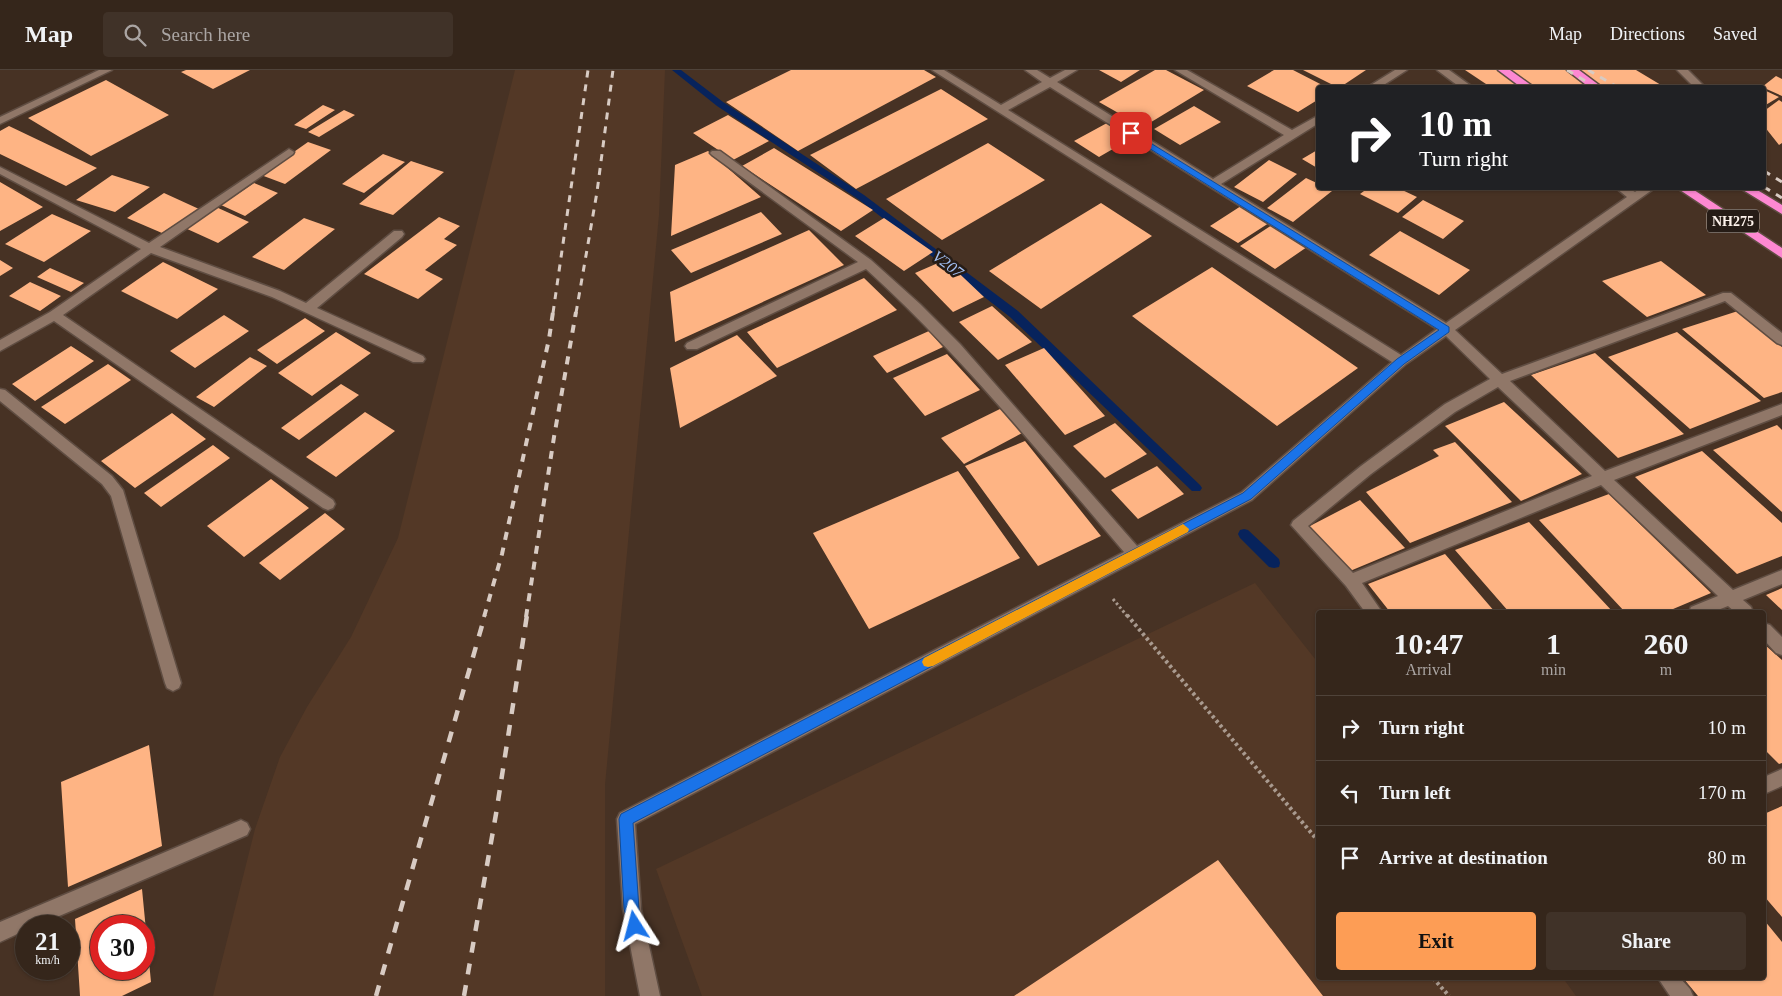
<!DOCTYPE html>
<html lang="en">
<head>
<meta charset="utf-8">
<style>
	:root { --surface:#35261b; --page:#403228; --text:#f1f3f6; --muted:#aaa5a3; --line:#4f433a; --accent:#fd9d55 }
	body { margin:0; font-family:Georgia,serif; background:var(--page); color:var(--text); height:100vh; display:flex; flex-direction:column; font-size:19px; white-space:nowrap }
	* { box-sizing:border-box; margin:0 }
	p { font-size:16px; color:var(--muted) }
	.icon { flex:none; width:28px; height:28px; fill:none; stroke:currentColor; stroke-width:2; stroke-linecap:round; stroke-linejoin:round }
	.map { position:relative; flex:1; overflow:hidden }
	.panel { position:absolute; left:1316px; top:540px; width:450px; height:370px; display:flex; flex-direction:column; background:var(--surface); border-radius:5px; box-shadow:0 1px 4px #0004,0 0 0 1px var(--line) }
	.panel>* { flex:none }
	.guide { position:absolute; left:1316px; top:15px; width:450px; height:105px; border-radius:5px; box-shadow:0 1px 4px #0004,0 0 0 1px var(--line); background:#202124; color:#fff; overflow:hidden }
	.speed { position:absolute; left:15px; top:845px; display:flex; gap:10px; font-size:25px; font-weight:700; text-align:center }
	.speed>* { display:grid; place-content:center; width:65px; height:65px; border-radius:50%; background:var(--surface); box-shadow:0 1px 4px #0004,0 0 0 1px var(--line); line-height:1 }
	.speed small { font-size:12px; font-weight:400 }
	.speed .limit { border:8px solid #d22; background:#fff; color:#111 }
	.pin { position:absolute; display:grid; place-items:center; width:42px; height:42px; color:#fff; margin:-21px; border-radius:10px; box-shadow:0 2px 8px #0006 }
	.me { position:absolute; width:55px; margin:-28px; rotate:351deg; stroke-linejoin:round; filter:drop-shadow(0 0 4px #0008) }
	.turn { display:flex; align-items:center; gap:18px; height:105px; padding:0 20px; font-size:22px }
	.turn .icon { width:65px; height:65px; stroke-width:2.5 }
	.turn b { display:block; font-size:35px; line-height:42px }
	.eta { display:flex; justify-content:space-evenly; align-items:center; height:85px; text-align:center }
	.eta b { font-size:30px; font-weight:700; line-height:35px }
	.action { display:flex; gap:10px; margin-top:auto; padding:10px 20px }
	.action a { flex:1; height:58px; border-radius:5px; background:var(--accent); color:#111; font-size:20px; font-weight:700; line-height:58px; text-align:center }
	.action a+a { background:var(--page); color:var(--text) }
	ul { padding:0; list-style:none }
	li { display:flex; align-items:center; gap:15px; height:65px; padding:0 20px; border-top:1px solid var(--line) }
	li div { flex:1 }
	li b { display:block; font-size:19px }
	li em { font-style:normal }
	header { display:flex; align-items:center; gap:30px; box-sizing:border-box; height:70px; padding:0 25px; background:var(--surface); border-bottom:1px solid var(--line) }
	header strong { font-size:24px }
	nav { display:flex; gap:28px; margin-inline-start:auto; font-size:18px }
	.search { width:350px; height:45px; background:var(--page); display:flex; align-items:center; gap:12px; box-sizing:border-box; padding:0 18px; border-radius:5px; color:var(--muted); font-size:19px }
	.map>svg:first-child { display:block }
	.built { fill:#533826 }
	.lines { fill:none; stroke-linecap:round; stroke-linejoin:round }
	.stream { fill:#07235c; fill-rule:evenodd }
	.building { fill:#feb484; fill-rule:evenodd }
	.minor-casing { stroke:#5f4d42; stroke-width:3 }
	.highway-casing { stroke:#5f4d42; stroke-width:3 }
	.path-far1 { stroke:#a99a8f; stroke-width:3; stroke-dasharray:2.5 2.5; stroke-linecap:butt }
	.path { stroke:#a99a8f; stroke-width:4; stroke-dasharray:3 3; stroke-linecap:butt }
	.minor { fill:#907768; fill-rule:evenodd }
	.highway { fill:#fd88d2; fill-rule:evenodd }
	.rail-far2 { stroke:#d8cbc3; stroke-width:3; stroke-dasharray:7 7; stroke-linecap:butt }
	.rail-far1 { stroke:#d8cbc3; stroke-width:4; stroke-dasharray:8 8; stroke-linecap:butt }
	.rail { stroke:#d8cbc3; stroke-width:4.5; stroke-dasharray:11 11; stroke-linecap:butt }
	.route { fill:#1a73e8; stroke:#114b97 }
	.slow { fill:#f59e0b }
	.labels { text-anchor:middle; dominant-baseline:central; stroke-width:5; stroke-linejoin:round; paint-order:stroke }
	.shield { fill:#261c16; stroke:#bcb2ab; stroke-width:1 }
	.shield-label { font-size:14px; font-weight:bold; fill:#fdf2eb }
	.water-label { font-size:16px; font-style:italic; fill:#a2c0f5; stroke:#261c16 }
</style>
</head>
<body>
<header>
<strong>Map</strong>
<div class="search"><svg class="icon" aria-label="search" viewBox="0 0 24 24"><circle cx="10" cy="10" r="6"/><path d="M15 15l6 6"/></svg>Search here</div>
<nav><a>Map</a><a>Directions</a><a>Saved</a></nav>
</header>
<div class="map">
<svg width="1782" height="926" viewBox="0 0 1782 926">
	<rect width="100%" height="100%" fill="#473224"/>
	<!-- built -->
	<path class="built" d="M515,0H665L659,145L605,715V926H213L255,759L280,687L307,637L351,567L398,468Z
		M1255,513L1319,594V908H1563L1576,926H702L656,799Z"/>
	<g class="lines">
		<!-- stream -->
		<path class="stream" d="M672,0H681L723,32L864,125L1018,241L1200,415L1202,418L1200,421H1192L1010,247L858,129L717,36Z
			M1244,459L1248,460L1279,489L1280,493L1279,497L1274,498L1269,497L1240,468L1238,464L1240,460Z"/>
	</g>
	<!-- building -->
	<path class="building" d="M186,0H250L213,19L181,2Z
		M791,0H924L936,7L798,81L726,32Z
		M1099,0H1140L1121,12Z
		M1155,0H1166L1204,20L1143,57L1099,32Z
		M1274,0H1293L1328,18H1319V29L1298,42L1247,16Z
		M1303,0H1366L1339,18Z
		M1465,0H1636L1666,18H1492Z
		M1776,6L1782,9V26L1762,17Z
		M106,10L169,45L91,86L28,48Z
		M941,19L988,49L856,119L810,85Z
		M1764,20L1779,27L1764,36Z
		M1779,30L1782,32V73L1779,75L1764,56V41Z
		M323,35L335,40L306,59L294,55Z
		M1194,36L1221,52L1180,75L1154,59Z
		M344,40L355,45L319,67L308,62Z
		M728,45L769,71L733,90L693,63Z
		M1107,53L1132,68L1099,87L1074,71Z
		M9,56L97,98L66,116L0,84V61Z
		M308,72L331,80L285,114L261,105Z
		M988,73L1045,110L942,170L886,129Z
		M774,78L873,140L841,161L742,96Z
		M1319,79V99L1302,89Z
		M708,81L761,127L671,166L675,95Z
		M383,84L405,92L364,123L342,114Z
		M1269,90L1297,104L1263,132L1234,117Z
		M411,91L444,102L393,145L359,134Z
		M112,105L150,117L115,142L76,130Z
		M1306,108L1319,114V118H1326L1332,121L1293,152L1267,138Z
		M0,112L43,137L0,161Z
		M254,113L278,123L245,146L221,135Z
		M1368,118H1398L1417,127L1398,143L1360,124Z
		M164,123L199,139L162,163L127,148Z
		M1423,130L1464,151L1443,169L1402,147Z
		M1101,133L1152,166L1041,239L989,201Z
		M1241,136L1269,153L1238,173L1210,156Z
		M216,137L249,152L218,173L185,158Z
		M761,142L782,164L691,203L671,180Z
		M52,144L91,161L44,192L5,174Z
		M439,147L460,156L444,169L457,175L425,200L443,209L418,229L364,204Z
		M304,148L335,159L284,200L252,187Z
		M884,148L933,182L904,201L855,166Z
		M1272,155L1307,177L1275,199L1240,176Z
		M809,160L844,195L675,272L670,222Z
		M1400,161L1470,200L1439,225L1369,185Z
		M0,190L13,198L0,206Z
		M945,190L984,227L953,242L915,203Z
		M1661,191L1706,225L1647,247L1602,211Z
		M163,192L218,219L177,249L121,221Z
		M1212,197L1358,298L1277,356L1132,246Z
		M50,198L84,213L71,222L37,207Z
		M864,208L897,240L777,298L747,262Z
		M30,212L61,226L40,241L9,226Z
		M992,236L1032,272L998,290L959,252Z
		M1738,241L1782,277V322L1764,328L1682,259Z
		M224,245L249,261L195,298L170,281Z
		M305,248L325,261L277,294L257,280Z
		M929,261L943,277L887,303L873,286Z
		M336,262L371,283L312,326L278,303Z
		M1677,262L1761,331L1690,359L1608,287Z
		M737,265L777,306L680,358L670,298Z
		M71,276L94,291L35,331L12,314Z
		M1044,278L1105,346L1065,365L1005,295Z
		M1595,283L1684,364L1618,388L1531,305Z
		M947,284L980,320L925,346L893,308Z
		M250,287L267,296L214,337L196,327Z
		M108,294L131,310L65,354L41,337Z
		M341,314L359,325L299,370L281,358Z
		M1504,332L1582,404L1521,431L1445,356Z
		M1002,338L1024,362L964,394L941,368Z
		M365,342L395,361L336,407L306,387Z
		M172,343L206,369L135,418L101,391Z
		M1115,353L1147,384L1105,408L1073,376Z
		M1777,355L1782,360V442L1713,380Z
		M1025,371L1101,466L1038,496L965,396Z
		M1455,372L1512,432L1410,473L1366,422L1439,386L1433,380Z
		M213,375L230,388L161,437L144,423Z
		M1702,381L1782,453V486L1737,504L1635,407Z
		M1157,396L1184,424L1138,449L1111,420Z
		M958,401L1020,488L869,559L813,463Z
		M271,409L309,438L244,487L207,456Z
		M1609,424L1711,523L1666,542H1625L1539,450Z
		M1360,430L1405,478L1350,501L1308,457Z
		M325,443L345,459L280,510L259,493Z
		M1529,452L1613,542H1509L1455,480Z
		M1445,484L1495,542H1390L1368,514Z
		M1782,518V540L1766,525Z
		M1764,574L1782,590V693L1779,694L1764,679Z
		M149,675L162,776L68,817L61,712Z
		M1782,736V847L1764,826V744Z
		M1218,790L1323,926H1014Z
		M142,819L151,912L122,926H80L75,849ZM101,856H144V899H101Z
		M1764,850L1782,872V926H1698L1683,908H1764Z"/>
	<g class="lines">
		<defs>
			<path id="minor" d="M99,0H112L0,54V47Z
				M932,0H944L1001,35L1042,12L1025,0H1037L1050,8L1065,0H1077L1057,12L1213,109L1284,65L1175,0H1187L1292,60L1319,45V53L1221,114L1446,253L1627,127L1616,118H1628L1635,122L1641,118H1653L1652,120L1455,260L1502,304L1723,223H1731L1782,263V275L1777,273L1725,231L1510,311L1605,401L1782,334V345L1614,410L1733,520L1782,500V514L1743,530L1751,537L1753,542H1735L1728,536L1713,542H1689L1691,537L1718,526L1601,415L1362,513L1382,542H1365L1346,516L1291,455L1293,451L1361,396L1445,334L1490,309L1446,266L1406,294L1252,430L635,754L641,839L660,926H640L623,839L617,749L620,743L1124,482C1041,385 961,285 866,199L697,279H687L685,276L687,273L858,192L712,85L710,83L712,81H720L871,190L920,234L960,274L1137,476L1242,422L1392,292ZM1050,17L1437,259L1401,285L1008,40ZM1498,317L1592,406L1353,503L1308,456L1371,404L1455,342Z
				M1395,0H1407L1379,18H1366Z
				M1437,0H1449L1474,18H1461Z
				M1677,0H1688L1706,18H1695Z
				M289,79L294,82L293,84L160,177L280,221L306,233L394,161H402L404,164L402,167L317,238L423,286L425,289L423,292H413L272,227L151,183L63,245L333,430L335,434L333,438L328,440L323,438L54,251L0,281V270L50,242L141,179L0,104V97L149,173Z
				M0,319L5,320L112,406L123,420L181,613L179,618L173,621L167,618L165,613L111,426L102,414L0,331Z
				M1764,553L1770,555L1782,567V585L1776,583L1764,570Z
				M1782,699V716L1764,724V707Z
				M241,750L247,753L250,759L247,765L36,856H26V860L0,872V852Z
				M1658,908H1680L1690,919L1693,926H1670Z"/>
			<path id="highway" d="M1498,0H1510L1535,18H1522Z
				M1567,0H1579L1603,18H1590Z
				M1679,118H1691L1782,178V188L1680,120Z
				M1742,118H1754L1782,135V144L1743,120Z"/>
		</defs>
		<!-- minor casing -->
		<use href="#minor" class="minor-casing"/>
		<!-- highway casing -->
		<use href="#highway" class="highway-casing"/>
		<!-- path-far1 -->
		<path class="path-far1" d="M1113,529L1128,547"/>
		<!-- path -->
		<path class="path" d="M1127,545L1319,772
			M1433,908L1449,926"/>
		<!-- minor -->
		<use href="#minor" class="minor"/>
		<!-- highway -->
		<use href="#highway" class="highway"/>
		<!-- rail-far2 -->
		<path class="rail-far2" d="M1567,0L1597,18
			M1588,0L1619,18
			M1764,101L1782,112
			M1764,117L1782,128
			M553,243L588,0
			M576,243L597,122L613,0"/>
		<!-- rail-far1 -->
		<path class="rail-far1" d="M484,547L502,484L549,269L553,242
			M526,547L554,367L576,242"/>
		<!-- rail -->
		<path class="rail" d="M376,926L485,545
			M464,926L496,744L527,545"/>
	</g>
	<!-- route -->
	<path class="route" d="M1131,61L1449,257V262L1404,294L1251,429L633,753L639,839L643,856L640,861L635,864L630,861L624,839L619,749L621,744L1243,423L1397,289L1439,260L1128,65L1127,63Z"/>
	<!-- slow -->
	<path class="slow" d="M1183,454L1189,459L1188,462L933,596L928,597L924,596L922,592L924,588Z"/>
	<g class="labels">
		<!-- shield labels -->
		<rect class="shield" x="1707" y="139.5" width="52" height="23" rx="4"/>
		<g class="shield-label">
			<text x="1733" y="151">NH275</text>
		</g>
		<!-- water labels -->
		<g class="water-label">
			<text transform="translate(948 194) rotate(37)">V207</text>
		</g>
	</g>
</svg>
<div class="speed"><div>21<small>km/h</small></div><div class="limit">30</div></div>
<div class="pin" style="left:1131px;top:63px;background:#d93025"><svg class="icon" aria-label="arrive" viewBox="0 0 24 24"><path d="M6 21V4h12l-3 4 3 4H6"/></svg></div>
<svg class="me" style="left:635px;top:856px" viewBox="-20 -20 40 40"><path d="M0-17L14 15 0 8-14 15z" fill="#1a73e8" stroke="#fff" stroke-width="4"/></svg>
<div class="guide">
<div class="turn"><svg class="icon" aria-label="right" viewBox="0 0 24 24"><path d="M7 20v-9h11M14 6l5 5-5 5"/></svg><div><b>10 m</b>Turn right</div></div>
</div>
<section class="panel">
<div class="eta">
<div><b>10:47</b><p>Arrival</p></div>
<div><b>1</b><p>min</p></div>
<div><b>260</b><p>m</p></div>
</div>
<ul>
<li><svg class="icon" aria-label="right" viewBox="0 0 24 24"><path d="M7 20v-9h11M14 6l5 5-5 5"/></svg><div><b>Turn right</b></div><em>10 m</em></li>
<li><svg class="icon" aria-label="left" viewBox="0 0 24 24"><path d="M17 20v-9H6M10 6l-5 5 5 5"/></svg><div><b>Turn left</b></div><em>170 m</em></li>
<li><svg class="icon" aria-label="arrive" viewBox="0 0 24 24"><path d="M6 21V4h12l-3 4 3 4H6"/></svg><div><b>Arrive at destination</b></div><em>80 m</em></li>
</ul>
<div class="action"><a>Exit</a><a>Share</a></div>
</section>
</div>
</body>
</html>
